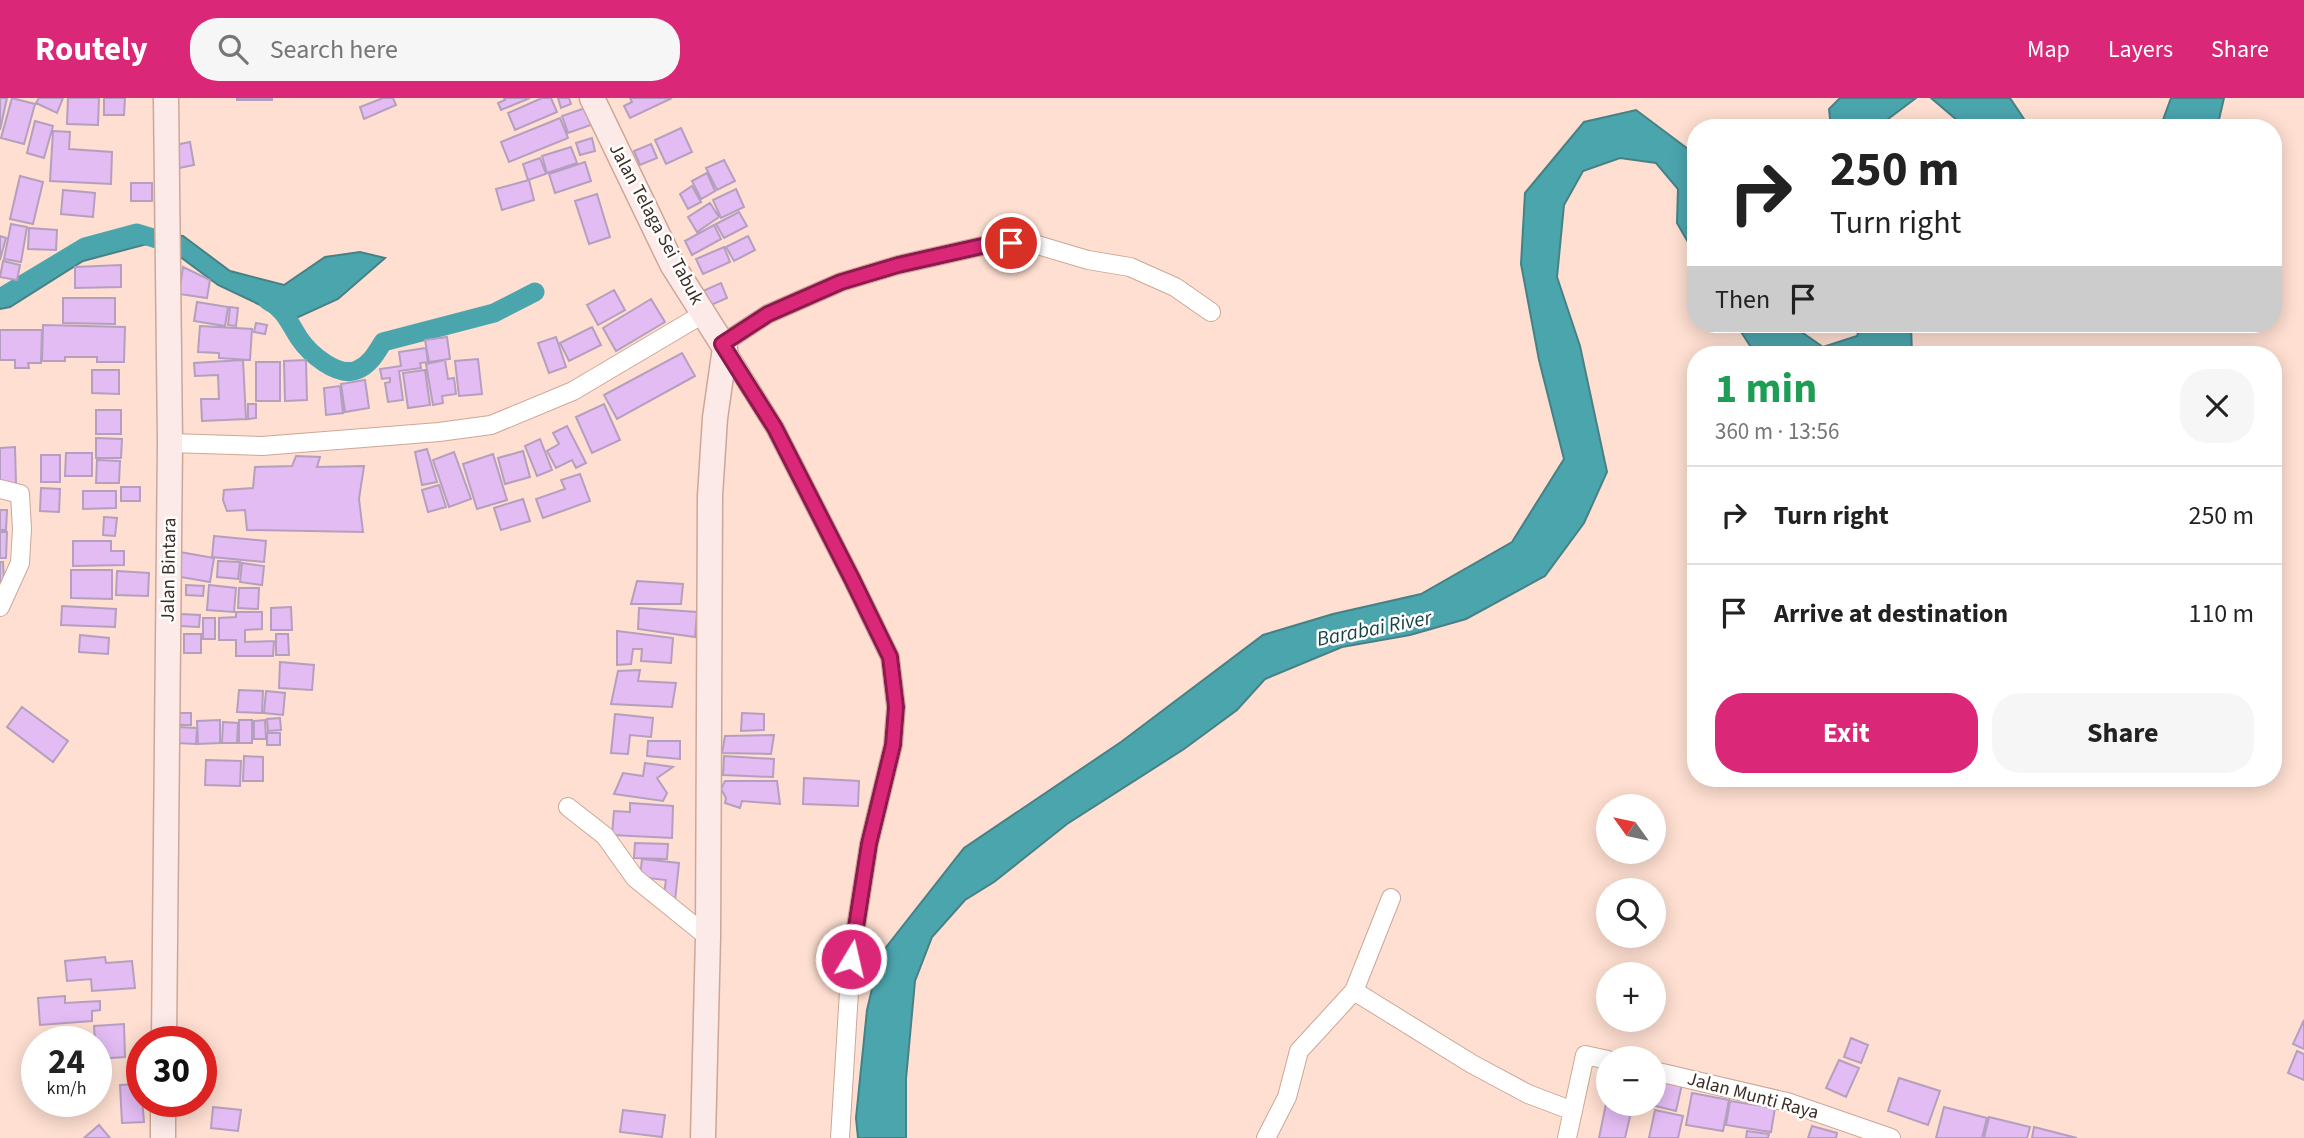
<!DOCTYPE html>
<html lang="en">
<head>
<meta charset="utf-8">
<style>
	:root { --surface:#fff; --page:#f6f6f6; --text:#222; --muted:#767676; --line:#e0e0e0; --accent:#db2777 }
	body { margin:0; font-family:"Source Sans 3",sans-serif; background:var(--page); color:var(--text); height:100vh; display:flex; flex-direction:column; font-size:26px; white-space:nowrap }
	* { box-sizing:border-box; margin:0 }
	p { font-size:23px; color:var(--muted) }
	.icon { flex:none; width:38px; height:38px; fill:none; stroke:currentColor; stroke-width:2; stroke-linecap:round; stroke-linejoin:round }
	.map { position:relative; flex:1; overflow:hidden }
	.details { position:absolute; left:1687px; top:248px; width:595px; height:441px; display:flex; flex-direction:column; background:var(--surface); border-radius:28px; box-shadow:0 4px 18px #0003 }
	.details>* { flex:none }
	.banner { position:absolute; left:1687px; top:21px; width:595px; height:214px; border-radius:28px; box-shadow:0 4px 18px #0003; background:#fff; color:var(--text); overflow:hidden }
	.needle { width:46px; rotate:303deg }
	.buttons { position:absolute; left:1596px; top:696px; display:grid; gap:14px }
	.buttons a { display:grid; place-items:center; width:70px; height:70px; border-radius:50%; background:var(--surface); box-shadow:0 4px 18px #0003; font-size:35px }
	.speed { position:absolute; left:21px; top:928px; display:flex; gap:14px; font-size:35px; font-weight:700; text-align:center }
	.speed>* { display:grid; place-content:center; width:91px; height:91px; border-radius:50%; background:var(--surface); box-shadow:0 4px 18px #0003; line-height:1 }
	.speed small { font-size:18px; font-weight:400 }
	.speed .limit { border:10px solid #d22; background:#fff; color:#111 }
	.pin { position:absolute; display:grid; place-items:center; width:60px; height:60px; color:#fff; margin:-30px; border:4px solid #fff; border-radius:50%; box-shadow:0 2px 7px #0007 }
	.me { position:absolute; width:77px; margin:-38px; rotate:9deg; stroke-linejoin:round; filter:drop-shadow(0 0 5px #0008) }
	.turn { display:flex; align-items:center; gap:24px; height:147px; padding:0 28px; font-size:32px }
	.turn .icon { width:91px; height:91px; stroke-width:2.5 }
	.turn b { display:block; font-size:49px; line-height:60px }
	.then { display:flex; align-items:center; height:66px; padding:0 28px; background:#0003; gap:14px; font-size:26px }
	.round { display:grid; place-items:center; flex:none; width:74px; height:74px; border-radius:28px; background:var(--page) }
	.head { display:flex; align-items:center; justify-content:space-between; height:119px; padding:0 28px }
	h1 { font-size:42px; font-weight:700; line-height:52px; color:#1e9e55 }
	.action { display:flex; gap:14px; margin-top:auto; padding:14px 28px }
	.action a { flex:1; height:80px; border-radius:28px; background:var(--accent); color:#fff; font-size:28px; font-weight:700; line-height:80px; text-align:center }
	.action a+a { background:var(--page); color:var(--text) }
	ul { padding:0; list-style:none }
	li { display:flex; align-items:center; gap:21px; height:98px; padding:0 28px; border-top:2px solid var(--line) }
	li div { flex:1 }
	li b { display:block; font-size:26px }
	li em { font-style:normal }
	header { display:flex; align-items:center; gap:42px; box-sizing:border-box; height:98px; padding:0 35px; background:var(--accent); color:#fff }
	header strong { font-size:33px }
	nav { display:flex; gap:38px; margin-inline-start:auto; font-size:24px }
	.search { width:490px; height:63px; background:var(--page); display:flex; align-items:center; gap:18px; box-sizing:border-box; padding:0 24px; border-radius:28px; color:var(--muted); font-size:26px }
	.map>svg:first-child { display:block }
	.water { fill:#4ba5ad; stroke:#468185; stroke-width:2 }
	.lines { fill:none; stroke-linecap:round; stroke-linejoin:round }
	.canal { stroke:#4ba5ad; stroke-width:19 }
	.building { fill:#e3bcf4; stroke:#b59fbe; stroke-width:2 }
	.street-casing { stroke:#cca796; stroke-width:20 }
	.secondary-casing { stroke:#cca796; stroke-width:27 }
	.street { stroke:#fff; stroke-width:18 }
	.secondary { stroke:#fceae8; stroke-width:24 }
	.route-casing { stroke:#8e194d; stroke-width:18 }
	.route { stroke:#db2777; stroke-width:12 }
	.labels { text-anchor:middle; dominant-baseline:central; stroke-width:5; stroke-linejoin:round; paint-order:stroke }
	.street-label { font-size:19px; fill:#3c2d27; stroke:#fff }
	.water-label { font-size:21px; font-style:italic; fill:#153f43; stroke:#fff }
</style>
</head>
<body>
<header>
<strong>Routely</strong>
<div class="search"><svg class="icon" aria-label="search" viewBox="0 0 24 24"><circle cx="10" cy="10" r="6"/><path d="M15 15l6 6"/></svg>Search here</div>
<nav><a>Map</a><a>Layers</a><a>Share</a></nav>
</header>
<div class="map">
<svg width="2304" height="1040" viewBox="0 0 2304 1040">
	<rect width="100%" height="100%" fill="#fedfd1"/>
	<!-- water -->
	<path class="water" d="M1840,0H1916L1876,30H1831L1829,11Z
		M1931,0H2010L2030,30H1962L1958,23Z
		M2171,0H2224L2217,30H2160Z
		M1636,12L1696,57V158L1677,125L1678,91L1656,65L1620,60L1583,73L1564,107L1557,179L1580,248L1607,374L1584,425L1545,478L1466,521L1410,537L1342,549L1265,581L1237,612L1184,651L1067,726L994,784L965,802L932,839L915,883L906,981V1040H858L856,1020L867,912L880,857L964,750L1121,644L1263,537L1333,516L1421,496L1512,444L1564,361L1539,262L1521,166L1525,95L1584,24Z
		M137,135L183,138L230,173L284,187L325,159L360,154L385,160L338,201L292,222L218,187L179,158L147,146L83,163L10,209L0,211V200C16,199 27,182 41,174C71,156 103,145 137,135Z
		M1736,226H1790L1823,249L1857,238L1861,226H1911L1912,257H1756Z"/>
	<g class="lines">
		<!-- canal -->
		<path class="canal" d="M0,200L85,149L137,135L160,142
			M268,203C285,211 289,225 299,240C309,255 337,280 357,272C370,267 376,255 383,244L494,215L535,194"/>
	</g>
	<!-- building -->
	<path class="building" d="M0,0H7L0,32Z
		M12,0L35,6L24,46L1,40Z
		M39,0H63L57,15L36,5Z
		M68,0H99L98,27L67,26Z
		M104,0H125L124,17H104Z
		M237,0H272V2H237Z
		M383,0H393L396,7L364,21L360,9Z
		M504,0H530L501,12L498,5L505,2Z
		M542,0H551L557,14L515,32L508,15Z
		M558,0H569L571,6L561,10Z
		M630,0H672L630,20L624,8L632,4Z
		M585,10L591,27L568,35L562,18Z
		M560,20L568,40L509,64L501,44Z
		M35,23L53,28L44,60L27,55Z
		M681,30L692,54L666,66L655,42Z
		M53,33L70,34L69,51L112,54L111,86L50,83Z
		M592,40L595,53L580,57L576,45Z
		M190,44L194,67L179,70L175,47Z
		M651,46L657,60L640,67L634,53Z
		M571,49L577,65L547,75L542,58Z
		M540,60L546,76L528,82L523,66Z
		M724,62L735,83L717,92L706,70Z
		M585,64L591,83L555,95L549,76Z
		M707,75L715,93L701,101L692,83Z
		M20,78L43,84L33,126L10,121Z
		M529,82L534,102L502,112L496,91Z
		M131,85H152V103H131Z
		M692,88L701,104L688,111L680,96Z
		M736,91L744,109L721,120L713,102Z
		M63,92L95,95L93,119L61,116Z
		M597,96L610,139L589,146L575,103Z
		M710,105L719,119L697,134L688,119Z
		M739,114L747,128L724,140L716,126Z
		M11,126L27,129L21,164L4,161Z
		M714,127L721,141L692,157L685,143Z
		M29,130L57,132L56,152L28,151Z
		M0,138L6,140L0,162Z
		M748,138L755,152L734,163L726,149Z
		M724,149L730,164L703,176L696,161Z
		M3,163L20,167L17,182L0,179Z
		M121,167V189L75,190V169Z
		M183,169L210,182L207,200L179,196Z
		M721,185L727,200L709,208L703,193Z
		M614,192L625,212L598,227L587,207Z
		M63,200H115V226L63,225Z
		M651,201L665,224L616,253L603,230Z
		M197,204L228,209L225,228L194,223Z
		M230,209L238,210L236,228L228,227Z
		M256,225L267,227L265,236L254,234Z
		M43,227L125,229L124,264H97V259H65V263H42Z
		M200,228L252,231L250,262L219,260V255L198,254Z
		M592,229L601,247L569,263L560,245Z
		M0,232H42L41,265H28L29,270H15V262H0Z
		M447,239L450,261L429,264L425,242Z
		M556,239L566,269L549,275L538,245Z
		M426,250L428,264L420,265L421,270L399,273L403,302L388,304L385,285L390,284V280L382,281L380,271L401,268L399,254Z
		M682,255L695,278L617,321L604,297Z
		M478,261L482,296L459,298L455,263Z
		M243,262L246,321L202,323L201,301H219L218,277L195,278L194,265Z
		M306,262L307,302L285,303L284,263Z
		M445,262L448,281L454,280L456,296L442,298L443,305L433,307L426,266Z
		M256,264H280V303H256Z
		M92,272H119V296L92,295Z
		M425,272L430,307L408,310L403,275Z
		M365,282L369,310L345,314L341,286Z
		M340,288L343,315L326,317L324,290Z
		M248,306H256V320L248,321Z
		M604,306L620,342L592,355L576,319Z
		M96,312H121V336H96Z
		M567,328L586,365L576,370L572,362L556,370L547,353L559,346L553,335Z
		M96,340L122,341L121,360H96Z
		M540,341L552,372L537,378L525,348Z
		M15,349L16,385L0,386V350Z
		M427,351L437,384L422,387L415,354Z
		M523,353L530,379L505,386L498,360Z
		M454,354L471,401L449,409L433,362Z
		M66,355H92V378H65Z
		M493,356L507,402L477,411L463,366Z
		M41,357H60V384H41Z
		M296,358L320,359L317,369L364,368L359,401L363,434L247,432L245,412L227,413L223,402L224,392L253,390L255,369L292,368Z
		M97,362L120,363L119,385H96Z
		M580,376L590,403L543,420L536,401L565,391L561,382Z
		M439,387L446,409L428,414L422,392Z
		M121,389H140V403H121Z
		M41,390L60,391L59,414L40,413Z
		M83,393H116V410L83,411Z
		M523,401L530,423L501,432L494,410Z
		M0,412H7L6,432H0Z
		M104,419L117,420L115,438L103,437Z
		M0,434H7L6,460H0Z
		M214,438L266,443L264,464L212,459Z
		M73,443H111V453H124V467L73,468Z
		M180,454L214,460L210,484L175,478Z
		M218,463L240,464L238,481L217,479Z
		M0,464H3L4,483H0Z
		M242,465L264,468L262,487L240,484Z
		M71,472H112V501L71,500Z
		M117,473L149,475L148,498L116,497Z
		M637,483L683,486L681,506H631Z
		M186,487L204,488L203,498L186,497Z
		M209,487L236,490L234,514L207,512Z
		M239,490H259L258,511L238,510Z
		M62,508L116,511L115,529L61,527Z
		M291,509L292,532H271V510Z
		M639,510L697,514L695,539L638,531Z
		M236,514H262V531L245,532V544L274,543L273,558H236V542H219V520L236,519Z
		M181,516L200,517L199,529L180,528Z
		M203,520H215V541H203Z
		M617,533L673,540L671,565L641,563L642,551H633L631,566L617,567Z
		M184,536H201V555H184Z
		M276,536H288L289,557H276Z
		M80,537L109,540L108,556L79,554Z
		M280,564L314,567L312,592L279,590Z
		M640,572L638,583L676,585L672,609L611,606L618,573Z
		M239,592L263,593L262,615L237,614Z
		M266,593L285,595L283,617L264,615Z
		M22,609L68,643L53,664L7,629Z
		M178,615H191V627H178Z
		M742,615L764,616V632L741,633Z
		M615,616L653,620L651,639L630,637L628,656L611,655Z
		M280,620L281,632L268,633L267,621Z
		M220,622V645L198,646L197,623Z
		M239,622H252V645H239Z
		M265,622L266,641H254V623Z
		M223,624L238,625L237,645H222Z
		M177,629L197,630L196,646L177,645Z
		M267,635H280V647H267Z
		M774,637L771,656L722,655L725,638Z
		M648,643H680V661L647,658Z
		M244,658L263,659V683H243Z
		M724,658L774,661L773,679L723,677Z
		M206,662L241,663L240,688L205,687Z
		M645,665L673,669L657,680L667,695L663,703L614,696L623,675L643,678Z
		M804,680L859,683L858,708L803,706Z
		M725,683H777L780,706L742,703L740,710L725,705L726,700L721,691Z
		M630,705L673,708L672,740L612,737L614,713L630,714Z
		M635,745L668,746L667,761L634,760Z
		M642,761L679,765L675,803L663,802L666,782L640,779Z
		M105,859L106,865L132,863L135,890L92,893L91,881L67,883L65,863Z
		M65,898V905L100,903V912L92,913V923L40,927L38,900Z
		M2304,922V951L2293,946Z
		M124,926L125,959L96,961L94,928Z
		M1851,940L1868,947L1861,965L1844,959Z
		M2297,953L2304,956V982L2288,975Z
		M1839,962L1859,970L1846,999L1826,990Z
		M1654,980L1682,986L1676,1013L1647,1006H1654Z
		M1899,980L1940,993L1928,1027L1888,1013Z
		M141,986L144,1024L122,1025L120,987Z
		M1692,995L1729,1002L1723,1033L1686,1027Z
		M1607,1001L1608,1006H1633L1625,1040H1599Z
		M1730,1003L1775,1010L1771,1034L1726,1027Z
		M213,1009L241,1012L238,1033L211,1030Z
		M1944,1009L1987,1020L1982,1040H1936Z
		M623,1012L665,1017L662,1039L620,1034Z
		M1655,1012L1683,1018L1678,1040H1649Z
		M1989,1019L2030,1029L2027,1040H1984Z
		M99,1027L110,1040H84Z
		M1812,1028L1837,1035L1836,1040H1808Z
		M2034,1029L2077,1040H2032Z
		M1747,1033L1769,1036L1768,1040H1746Z"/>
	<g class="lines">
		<defs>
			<path id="street" d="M722,246L768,216L841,184L898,167L991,146L1031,145L1088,162L1130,169L1175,189L1211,214
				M725,250L775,330L852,481L890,559L896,609L893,647L869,746L851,861L840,1040
				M170,345L262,348L439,334L491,327L573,293L703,216
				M0,391L20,396L22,431L20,465L0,509
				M568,709L605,738L635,780L708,839
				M1354,893L1472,966L1528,996L1573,1013
				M1654,973L1787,1004L1891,1040
				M1266,1040L1287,999L1299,953L1354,893L1391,800
				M1567,1040L1585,957L1608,962"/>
			<path id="secondary" d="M592,0L672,166L725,250L715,320L710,398L708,839L703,1040
				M164,943L170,345L166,0
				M163,1040V1003"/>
		</defs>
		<!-- street casing -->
		<use href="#street" class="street-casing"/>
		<!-- secondary casing -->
		<use href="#secondary" class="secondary-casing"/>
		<!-- street -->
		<use href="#street" class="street"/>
		<!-- secondary -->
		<use href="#secondary" class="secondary"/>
	</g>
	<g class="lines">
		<defs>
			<path id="route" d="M851,861L869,746L893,647L896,609L890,559L852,481L775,330L722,246L768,216L841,184L898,167L991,146L1011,145"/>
		</defs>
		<!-- route casing -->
		<use href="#route" class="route-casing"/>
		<!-- route -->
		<use href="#route" class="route"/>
	</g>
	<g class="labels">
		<!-- street labels -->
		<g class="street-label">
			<text transform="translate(656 126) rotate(62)">Jalan Telaga Sei Tabuk</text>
			<text transform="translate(169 472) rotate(-89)">Jalan Bintara</text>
			<text transform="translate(1753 998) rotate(15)">Jalan Munti Raya</text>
		</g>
		<!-- water labels -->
		<g class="water-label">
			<text transform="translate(1374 530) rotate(-11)">Barabai River</text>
		</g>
	</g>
</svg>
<div class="buttons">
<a><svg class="needle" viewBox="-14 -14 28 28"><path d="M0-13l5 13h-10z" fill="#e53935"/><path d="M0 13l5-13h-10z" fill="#767676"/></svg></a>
<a><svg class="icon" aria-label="search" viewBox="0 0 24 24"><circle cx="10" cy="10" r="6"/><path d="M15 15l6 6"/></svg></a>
<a>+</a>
<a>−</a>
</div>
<div class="speed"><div>24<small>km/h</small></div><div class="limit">30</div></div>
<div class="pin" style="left:1011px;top:145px;background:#d93025"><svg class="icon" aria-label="arrive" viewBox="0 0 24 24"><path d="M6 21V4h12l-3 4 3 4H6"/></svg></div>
<svg class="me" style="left:851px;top:861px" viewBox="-20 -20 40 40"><circle r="17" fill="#db2777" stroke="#fff" stroke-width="3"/><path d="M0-11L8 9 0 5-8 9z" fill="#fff"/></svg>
<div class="banner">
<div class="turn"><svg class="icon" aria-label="right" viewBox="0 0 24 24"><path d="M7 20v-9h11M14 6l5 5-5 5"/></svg><div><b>250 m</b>Turn right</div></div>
<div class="then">Then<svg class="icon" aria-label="arrive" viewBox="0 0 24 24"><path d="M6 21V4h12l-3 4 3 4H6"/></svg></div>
</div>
<section class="details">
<div class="head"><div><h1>1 min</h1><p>360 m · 13:56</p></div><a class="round"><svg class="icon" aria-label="close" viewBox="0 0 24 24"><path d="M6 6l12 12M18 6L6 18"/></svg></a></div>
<ul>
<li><svg class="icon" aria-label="right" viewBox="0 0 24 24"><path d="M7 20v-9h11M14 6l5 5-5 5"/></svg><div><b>Turn right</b></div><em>250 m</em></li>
<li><svg class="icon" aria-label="arrive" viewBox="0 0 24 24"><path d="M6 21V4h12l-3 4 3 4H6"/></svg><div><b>Arrive at destination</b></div><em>110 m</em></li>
</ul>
<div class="action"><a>Exit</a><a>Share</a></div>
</section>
</div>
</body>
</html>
